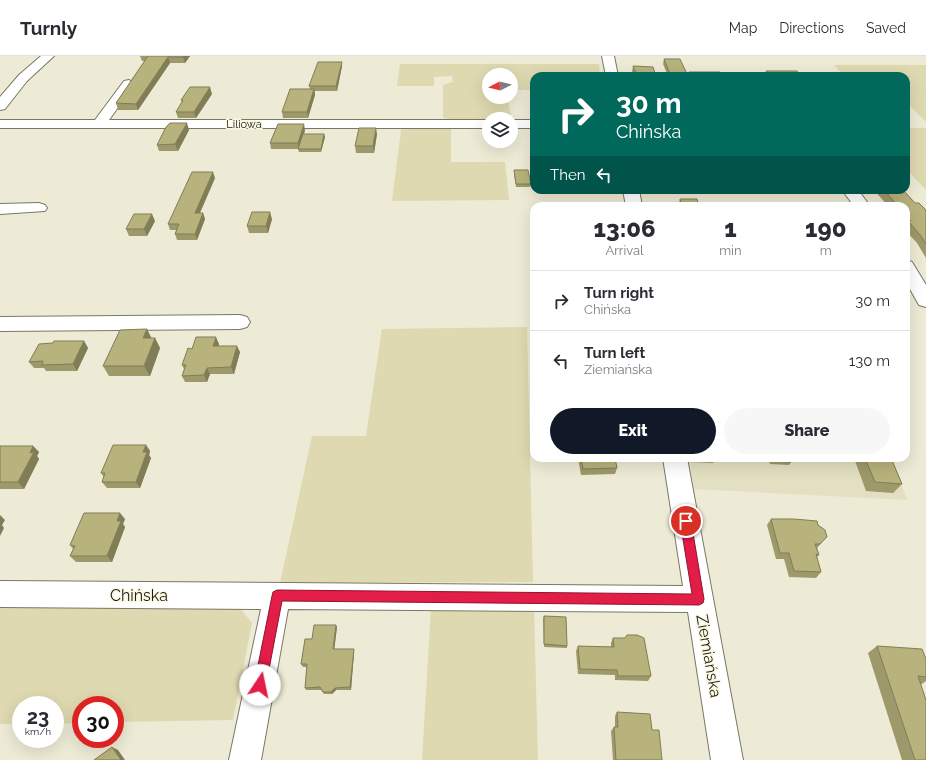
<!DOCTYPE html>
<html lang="en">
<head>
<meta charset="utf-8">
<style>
	:root { --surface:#fff; --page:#f7f7f7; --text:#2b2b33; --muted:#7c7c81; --line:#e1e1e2; --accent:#111827 }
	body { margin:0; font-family:Raleway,sans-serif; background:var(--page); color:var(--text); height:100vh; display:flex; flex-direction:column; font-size:15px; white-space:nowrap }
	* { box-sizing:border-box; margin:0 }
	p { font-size:13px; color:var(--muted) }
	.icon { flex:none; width:22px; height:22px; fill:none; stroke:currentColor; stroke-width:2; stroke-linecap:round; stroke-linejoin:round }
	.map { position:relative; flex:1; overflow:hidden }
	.sheet { position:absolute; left:530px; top:146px; width:380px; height:260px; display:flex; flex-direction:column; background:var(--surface); border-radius:12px; box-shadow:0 4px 16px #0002 }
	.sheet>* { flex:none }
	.guide { position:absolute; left:530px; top:16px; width:380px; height:122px; border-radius:12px; box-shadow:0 4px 16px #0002; background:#00695c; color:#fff; overflow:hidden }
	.needle { width:26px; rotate:263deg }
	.fabs { position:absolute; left:482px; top:12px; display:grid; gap:8px }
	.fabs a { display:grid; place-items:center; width:36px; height:36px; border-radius:50%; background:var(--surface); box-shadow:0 4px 16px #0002; font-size:20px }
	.speed { position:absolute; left:12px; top:640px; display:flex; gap:8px; font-size:20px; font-weight:700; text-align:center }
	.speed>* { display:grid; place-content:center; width:52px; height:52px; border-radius:50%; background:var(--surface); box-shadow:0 4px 16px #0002; line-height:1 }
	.speed small { font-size:10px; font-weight:400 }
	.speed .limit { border:6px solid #d22; background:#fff; color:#111 }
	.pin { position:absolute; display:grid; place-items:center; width:34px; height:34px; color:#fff; margin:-17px; border:2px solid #fff; border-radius:50%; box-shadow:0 1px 4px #0007 }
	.me { position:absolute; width:44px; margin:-22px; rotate:11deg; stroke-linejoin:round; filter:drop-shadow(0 0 3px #0008) }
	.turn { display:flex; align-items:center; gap:14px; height:84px; padding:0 20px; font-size:18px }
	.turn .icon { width:52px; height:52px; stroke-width:2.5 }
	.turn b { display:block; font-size:28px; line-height:34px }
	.then { display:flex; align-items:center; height:38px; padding:0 20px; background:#0003; gap:8px; font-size:15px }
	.eta { display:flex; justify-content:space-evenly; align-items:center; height:68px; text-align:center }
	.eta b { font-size:24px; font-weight:800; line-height:28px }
	.action { display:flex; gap:8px; margin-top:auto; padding:8px 20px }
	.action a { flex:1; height:46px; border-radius:24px; background:var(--accent); color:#fff; font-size:16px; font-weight:800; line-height:46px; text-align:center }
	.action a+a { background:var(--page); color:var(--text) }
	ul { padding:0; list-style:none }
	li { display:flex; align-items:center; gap:12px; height:60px; padding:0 20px; border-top:1px solid var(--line) }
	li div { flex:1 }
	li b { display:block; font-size:15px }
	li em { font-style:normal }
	header { display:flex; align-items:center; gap:24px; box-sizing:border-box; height:56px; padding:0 20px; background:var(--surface); border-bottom:1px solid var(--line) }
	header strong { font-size:19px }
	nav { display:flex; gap:22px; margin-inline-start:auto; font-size:14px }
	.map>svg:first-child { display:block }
	.built { fill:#e2dfc2 }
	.green { fill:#ded9b0 }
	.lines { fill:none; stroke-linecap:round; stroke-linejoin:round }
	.minor-casing { stroke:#7a7865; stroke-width:2 }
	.minor { fill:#fff; fill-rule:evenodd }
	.wall { fill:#9e996b }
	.shaded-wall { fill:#817d57 }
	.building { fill:#b8b27c; stroke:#817d57 }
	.route { fill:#e11d48; stroke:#92132f }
	.labels { text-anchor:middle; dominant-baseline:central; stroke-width:3; stroke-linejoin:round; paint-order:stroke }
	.far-street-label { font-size:11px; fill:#1e1e16; stroke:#faf8e2 }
	.near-street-label { font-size:16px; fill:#1e1e16; stroke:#faf8e2 }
</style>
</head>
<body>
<header>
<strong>Turnly</strong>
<nav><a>Map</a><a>Directions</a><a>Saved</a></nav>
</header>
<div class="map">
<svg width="926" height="704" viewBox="0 0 926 704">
	<rect width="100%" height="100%" fill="#edead5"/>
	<!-- built -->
	<path class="built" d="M689,402H889L908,444L694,433Z"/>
	<!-- green -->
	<path class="green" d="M400,8H599L600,20H534V34H511V19H489V41H508L511,63H489V66H452L443,61V29L453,26L452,20L434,21V30H397Z
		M834,9H926V66L906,46V20H844Z
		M906,72H926V134L906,113Z
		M401,73H451V106H505L509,144L392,145Z
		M527,271L533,526L280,527L312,380H366L382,273Z
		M0,551H239L252,567L233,664L115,666V649H81V667L55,668V649H21V668H0Z
		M431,552H534L538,704H422Z"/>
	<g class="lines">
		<defs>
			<path id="minor" d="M41,0H54L27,25L5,53L0,54V41L19,19Z
				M602,0H614L618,20H606Z
				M129,24L135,28L109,64H489V72H0V64H95L124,25Z
				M511,64H534V72H511Z
				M623,134H639L642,150H626Z
				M842,134H858L870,150H854Z
				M39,147L45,149L47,152L45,155L0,158V148Z
				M906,204L912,206L926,229V251L919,249L906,226Z
				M240,259L247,261L250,266L247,271L240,273L0,275V261Z
				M663,402H687L743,704H711L688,556L288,553L261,704H229L261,553L0,551V525L683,530Z"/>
		</defs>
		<!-- minor casing -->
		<use href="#minor" class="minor-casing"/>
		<!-- minor -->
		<use href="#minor" class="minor"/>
	</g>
	<!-- wall -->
	<path class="wall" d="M140,0H190L185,7H170L138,54H118L116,47L145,5H142Z
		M664,3L687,18V20H668L663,8Z
		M342,10L337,35H315V39L308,62H283L282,56L310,33L309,30Z
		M633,10L656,20H633L632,16Z
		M766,15L800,20H765Z
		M212,38L196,62H178L176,56L182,46L181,44Z
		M189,74L178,95H159L157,89Z
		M305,74L304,78H324L325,81L321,96H299L298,93H271L270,87Z
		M377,78L374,97H356L355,90Z
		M514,114L531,128L530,131H516L514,117Z
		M215,122L200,157H203L205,163L197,184H177L175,178L177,174H170L168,168Z
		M874,134H903L915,147L926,154V202L917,187L906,175V150H888Z
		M680,143L699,150H678Z
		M272,163L268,177H249L247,170Z
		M155,165L147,180H129L126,173Z
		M151,282H155L160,292L150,320H109L103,310Z
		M84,285L88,292L77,315H46L44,312H34L29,306L53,287Z
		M219,288V290L240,296L234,318H210L207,326H185L182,320L184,313L182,309L192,293Z
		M146,389L150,395L149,399L151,402L140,432H107L102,426L104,421L101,417Z
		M0,390H33L39,396L37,400L39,403L24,433H0Z
		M578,402H627V403H615L617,412L615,418L581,419Z
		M688,402H715L713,407L689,406Z
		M768,402H790L791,406L789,409L770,408Z
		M854,402H891L902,428L893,437L866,435Z
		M125,463L123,468L125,471L112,506H76L70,500L73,493L70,489Z
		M771,463L818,469L827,481L817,492L819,499L817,501L821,516L816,522L789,521L784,503H776L767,469Z
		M544,560L567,590V592L544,591L543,563Z
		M337,571L334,593L354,596L351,634H336L332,638H324L321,634H306L305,632L307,611H303L301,608L312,583Z
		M613,582L651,620L648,625L615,624V619L578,618L576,595L578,590L611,591V587Z
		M877,590L926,603V625L922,628H920L926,704H902L868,597Z
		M617,656L652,674L662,704H613L611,675L614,671H615V660Z"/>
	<!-- shaded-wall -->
	<path class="shaded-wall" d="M184,0H190L185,7L183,1Z
		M168,1L170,7L138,54L136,48Z
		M342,6V10L337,35L336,30Z
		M210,31L212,38L196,62L194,56Z
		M314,33L315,39L308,62L307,56Z
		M187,67L189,74L178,95L175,88Z
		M304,68L305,74L299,93L298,87Z
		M376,72L377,78L374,97L373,90Z
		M324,78L325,81L321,96V93Z
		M213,116L215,122L197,163L195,157Z
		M270,156L272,163L268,177L266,170Z
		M203,157L205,163L197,184L195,178Z
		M152,158L155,165L147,180L144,173Z
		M147,273L152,283L143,282Z
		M216,281L219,288L216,296L213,290Z
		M155,282L160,292L150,320L144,310Z
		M84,285L88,292L77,315L73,308Z
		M237,290L240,296L234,318L231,311Z
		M207,312L210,318L207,326L204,319Z
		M146,389L150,395L149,399L151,402L140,432L136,426L143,396Z
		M33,390L39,396L37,400L39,403L24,433L18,426L30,397Z
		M120,457L125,463L123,468L125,471L112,506L107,500L117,465Z
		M0,459L5,464L2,469L4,472L0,480Z
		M336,569L337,571L334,596L333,593Z
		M354,593V596L351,634L350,631Z
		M335,632L336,634L332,638L331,636Z
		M112,691L118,694L125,704H121Z"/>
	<!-- building -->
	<path class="building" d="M148,0H184L183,1H168L136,48L116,47Z
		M664,3H680L687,18H670Z
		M318,6H342L336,30H309Z
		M633,10L653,11L656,20H637Z
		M766,15H797L800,20H770Z
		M689,16H720L722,20H691Z
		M190,31H210L194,56H176L183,44H181Z
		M290,33H314L307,56H282Z
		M170,67H187L175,88L157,89L166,71Z
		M278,68H304L298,87H270Z
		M359,72H376L373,90H355Z
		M303,78H324L321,93H298Z
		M514,114H528L531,128H516Z
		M192,116H213L195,157H203L195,178H175L179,168H168Z
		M884,134H903L915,147H919L926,154V188L921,180L908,165H911L906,160V150H898Z
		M680,143H697L699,150H682Z
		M252,156H270L266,170H247Z
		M134,158H152L144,173H126Z
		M147,273L143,282H155L144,310H103L120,274Z
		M196,281H216L213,290H237L231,311L207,312L204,319L182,320L186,309H182L188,292L192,293Z
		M54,285H84L73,308L42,309L43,305L29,306L39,288L53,287Z
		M113,389H146L143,396H147L136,426H102L105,417H101Z
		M0,390H33L30,397L34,396L18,426H0Z
		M581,402H615L617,412L583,413Z
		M771,402H790L791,406L772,405Z
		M865,402H891L902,428L875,426Z
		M84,457H120L117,465H121L107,500H70L75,490L70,489Z
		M771,463H794L817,465L818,469L825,474L827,481L820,488H815L819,499L816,498L821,516L794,515L789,497H780Z
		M544,560L566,561L567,590L544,588Z
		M314,569H336L333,593H354L350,631L335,632L331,636H323L320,631L305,632L307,608H301L305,583H312Z
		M627,579H637L644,582L651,620H618L617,614L580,613L578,590L614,591L613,582H625Z
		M877,590L922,593L926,603V621L918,620L926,644V704H915Z
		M617,656L650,658L652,674H659L662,704H616L614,671H618Z
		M112,691L121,704H94Z"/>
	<!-- route -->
	<path class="route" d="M686,460L689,462L691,465L704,543L703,547L699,549L282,545L266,629L264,634L260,635L255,634L254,629L272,540L273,536L277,534L692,538L680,465L682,462Z"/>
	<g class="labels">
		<!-- far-street labels -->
		<g class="far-street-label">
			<text x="244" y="68">Liliowa</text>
		</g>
		<!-- near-street labels -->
		<g class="near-street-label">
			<text x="139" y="539">Chińska</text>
			<text transform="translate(709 600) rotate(80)">Ziemiańska</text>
		</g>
	</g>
</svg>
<div class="fabs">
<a><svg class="needle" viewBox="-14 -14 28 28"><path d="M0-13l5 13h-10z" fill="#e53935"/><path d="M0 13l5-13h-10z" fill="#7c7c81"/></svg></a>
<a><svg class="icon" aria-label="layers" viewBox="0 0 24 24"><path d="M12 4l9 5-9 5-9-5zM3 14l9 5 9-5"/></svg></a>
</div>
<div class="speed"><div>23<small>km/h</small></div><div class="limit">30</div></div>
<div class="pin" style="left:686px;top:465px;background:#d93025"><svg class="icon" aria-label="arrive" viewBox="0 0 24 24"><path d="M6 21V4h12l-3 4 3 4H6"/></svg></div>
<svg class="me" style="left:260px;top:629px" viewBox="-20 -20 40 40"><circle r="19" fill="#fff"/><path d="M0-13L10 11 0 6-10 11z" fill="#e11d48"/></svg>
<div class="guide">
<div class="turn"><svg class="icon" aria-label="right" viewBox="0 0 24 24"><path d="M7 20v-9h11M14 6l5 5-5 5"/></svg><div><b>30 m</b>Chińska</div></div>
<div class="then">Then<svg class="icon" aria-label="left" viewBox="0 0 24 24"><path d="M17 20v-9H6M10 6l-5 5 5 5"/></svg></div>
</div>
<section class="sheet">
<div class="eta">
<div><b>13:06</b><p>Arrival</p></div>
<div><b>1</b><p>min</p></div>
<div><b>190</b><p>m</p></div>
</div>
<ul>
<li><svg class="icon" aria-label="right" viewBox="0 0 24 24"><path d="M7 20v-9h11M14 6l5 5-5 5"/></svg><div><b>Turn right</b><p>Chińska</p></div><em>30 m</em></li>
<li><svg class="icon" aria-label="left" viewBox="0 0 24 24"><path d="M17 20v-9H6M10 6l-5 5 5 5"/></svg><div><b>Turn left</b><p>Ziemiańska</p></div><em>130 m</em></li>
</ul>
<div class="action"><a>Exit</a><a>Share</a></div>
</section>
</div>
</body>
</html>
